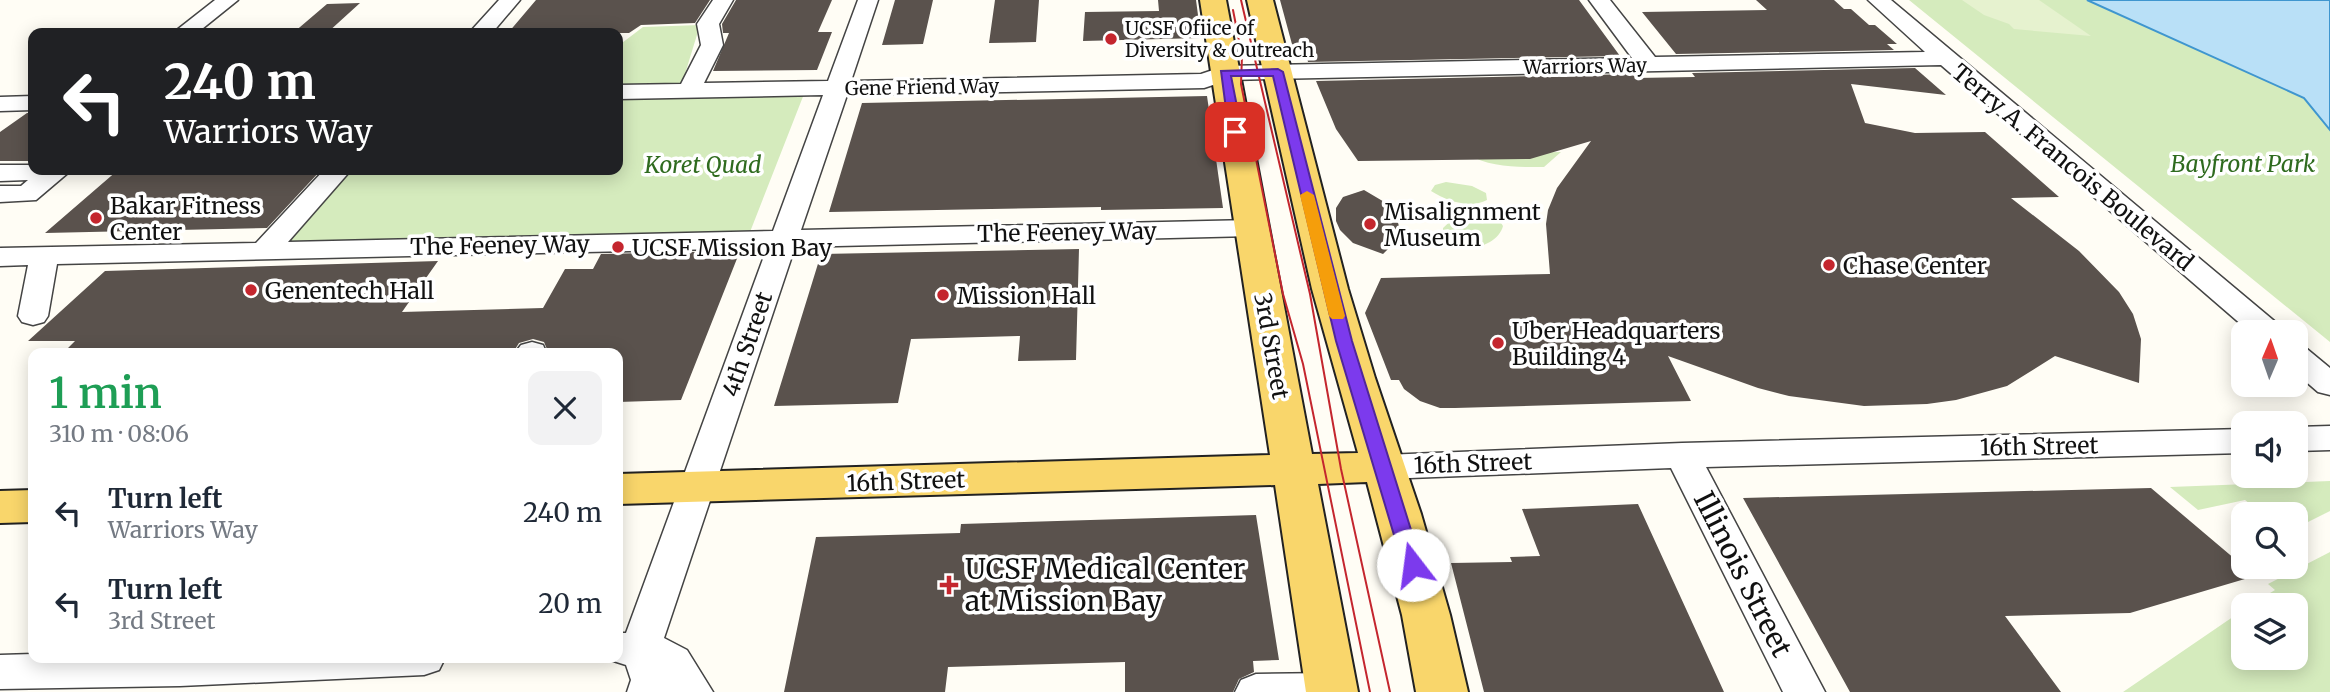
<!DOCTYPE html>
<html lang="en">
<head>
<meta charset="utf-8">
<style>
	:root { --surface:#fff; --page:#f2f2f3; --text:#1f2937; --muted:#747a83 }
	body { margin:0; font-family:Merriweather,serif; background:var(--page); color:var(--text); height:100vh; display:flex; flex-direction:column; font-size:26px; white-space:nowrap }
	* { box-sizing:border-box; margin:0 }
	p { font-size:23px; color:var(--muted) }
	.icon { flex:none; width:38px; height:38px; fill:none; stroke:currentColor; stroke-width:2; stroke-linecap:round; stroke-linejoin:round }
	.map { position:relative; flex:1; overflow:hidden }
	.side { position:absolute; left:28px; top:348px; width:595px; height:315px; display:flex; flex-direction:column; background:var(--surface); border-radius:14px; box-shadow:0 4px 18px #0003 }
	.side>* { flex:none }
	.hud { position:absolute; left:28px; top:28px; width:595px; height:147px; border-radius:14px; box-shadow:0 4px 18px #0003; background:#202124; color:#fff; overflow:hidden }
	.needle { width:46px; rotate:2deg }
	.fabs { position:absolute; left:2231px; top:320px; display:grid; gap:14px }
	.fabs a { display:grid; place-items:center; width:77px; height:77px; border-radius:14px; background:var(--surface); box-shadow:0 4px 18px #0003; font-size:35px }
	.pin { position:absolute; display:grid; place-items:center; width:60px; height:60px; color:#fff; margin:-30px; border-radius:14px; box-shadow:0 4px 10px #0006 }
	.me { position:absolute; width:77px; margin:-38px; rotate:345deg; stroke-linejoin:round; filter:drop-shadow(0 0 5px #0008) }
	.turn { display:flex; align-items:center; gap:24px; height:147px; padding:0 21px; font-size:32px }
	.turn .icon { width:91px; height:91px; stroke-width:2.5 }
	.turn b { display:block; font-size:49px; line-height:60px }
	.round { display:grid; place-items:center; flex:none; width:74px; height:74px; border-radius:14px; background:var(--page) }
	.overview { display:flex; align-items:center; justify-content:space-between; height:119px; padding:0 21px }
	h1 { font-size:42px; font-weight:600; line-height:52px; color:#1e9e55 }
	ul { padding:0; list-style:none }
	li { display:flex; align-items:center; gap:21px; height:91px; padding:0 21px }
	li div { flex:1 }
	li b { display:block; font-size:26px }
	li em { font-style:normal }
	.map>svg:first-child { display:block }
	.green { fill:#d5ebbd }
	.pitch { fill:#e6f2cf }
	.water { fill:#b9e0f7; stroke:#3f96cf; stroke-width:2 }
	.building { fill:#5a524d }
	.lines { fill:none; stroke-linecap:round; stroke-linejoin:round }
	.minor-casing { stroke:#444; stroke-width:3 }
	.major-casing { stroke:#222; stroke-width:4 }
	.minor { fill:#fff; fill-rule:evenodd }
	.major { fill:#f9d66b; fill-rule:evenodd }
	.tram { stroke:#c4262e; stroke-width:2 }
	.route { fill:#7c3aed; stroke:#51269a; stroke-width:2 }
	.slow { fill:#f59e0b }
	.poi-dot { fill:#c4262e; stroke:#fff; stroke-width:2.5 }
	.labels { text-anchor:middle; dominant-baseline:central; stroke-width:7; stroke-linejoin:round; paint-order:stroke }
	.far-poi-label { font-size:19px; fill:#111; stroke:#fff; text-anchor:start }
	.far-street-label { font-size:19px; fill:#111; stroke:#fff }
	.park-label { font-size:23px; font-style:italic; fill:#2f6b1f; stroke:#fff }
	.street-label { font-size:23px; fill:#111; stroke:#fff }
	.poi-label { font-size:23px; fill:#111; stroke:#fff; text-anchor:start }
	.near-poi-label { font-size:28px; fill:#111; stroke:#fff; text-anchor:start }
	.near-street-label { font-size:28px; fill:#111; stroke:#fff }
</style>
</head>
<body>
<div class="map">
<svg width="2330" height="692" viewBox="0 0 2330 692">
	<rect width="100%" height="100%" fill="#fffdf5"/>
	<!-- green -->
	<path class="green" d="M1909,0H2087L2304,98L2330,130V342Z
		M700,25L681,87L618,88V46L643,27Z
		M804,94L750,232L286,243L352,170H618V97Z
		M1561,152L1544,167C1520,167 1489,168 1468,154Z
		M1446,182L1472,186L1486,193L1487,200C1470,209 1447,201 1431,191L1435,185Z
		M1470,211C1485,211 1495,212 1503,226C1497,251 1443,259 1443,228L1457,215Z
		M2330,481V511L2296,528V514H2263L2245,500L2198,510L2170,487Z
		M2330,552V692H2123L2243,610L2244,658H2296V606L2250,605L2275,590L2268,584Z"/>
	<!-- pitch -->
	<path class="pitch" d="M1962,0H2039L2091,36L2014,29L2009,24L1984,15Z"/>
	<!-- water -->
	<path class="water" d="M2087,0H2330V130L2304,98Z"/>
	<!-- building -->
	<path class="building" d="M536,0H710L695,23L641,25L629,33H508Z
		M736,0H832L818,32H832L817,70L713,71L729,33H723L722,24Z
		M895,0H933L923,44L882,45Z
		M995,0H1039L1036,42L989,43Z
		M1158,0H1196L1201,38L1083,41L1085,12L1159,11Z
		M1280,0H1579L1620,56L1308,62L1307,58L1296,59Z
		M1756,0H1834L1844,9H1851L1869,25H1875L1897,44H1887L1894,50L1676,54L1642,12L1767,10Z
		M360,3L327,33H293L327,4Z
		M1915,68L1946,95L1851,84L1865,123L1915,133L1985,132L2059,197L2011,198L2079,251L2119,292L2133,314L2141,339L2139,383L2055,356L2007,386L1956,400L1927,404L1864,406L1789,396L1758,388L1668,356L1691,401L1455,408H1440L1420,401L1404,389L1399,380H1391L1365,313L1381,278L1550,274L1546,224L1548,210L1557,188L1591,141L1530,159L1358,161L1336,129L1316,81L1633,74L1636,78L1695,77L1692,73Z
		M1207,96L1223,208L1101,210V207L829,212L862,103Z
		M27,113H33V161H0V132Z
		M118,170H321L267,228L45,233Z
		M1364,190L1386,203L1397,217L1400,232L1397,240L1383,254L1353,243L1340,230L1336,221V208L1343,197Z
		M1079,249L1076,360L1018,361L1020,336L911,339L898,403L774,406L821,254Z
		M740,251L681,400L618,402V354H549L544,342L533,339L519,343L512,354H62L75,341H28L105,271L438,261L402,312L543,308L565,269H593L601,254Z
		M2151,488L2255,576L2130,613L2005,616L2061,692H1850L1743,498Z
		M1638,504L1724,692H1484L1451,563L1512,562L1510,557L1540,556L1522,509Z
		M1256,515L1279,660L1253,661L1254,672L1239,679L1233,692H1125V662L948,667L945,692H784L816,537L960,533L961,524Z"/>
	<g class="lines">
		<defs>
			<path id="minor" d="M215,0H238L197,33H173Z
				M499,0H520L492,33H469Z
				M713,0H733L719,24L723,45L704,83L828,81L858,0H878L851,81L1201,74L1225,66L1632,58L1589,0H1610L1655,57L1925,52L1868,0H1891L2279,325L2284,332H2250L1941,65L1228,80L1204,88L847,95L801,230L1252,220L1262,222L1266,228L1262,234L1252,236L795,247L664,638L687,650L713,692H627L631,680L626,665L604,658H618V633H626L767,248L57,264L48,316L44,322L33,325L22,322L18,316L28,265L0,266V248L256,243L324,170H351L288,242L773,231L823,95L618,99V85L681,84L701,45L697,24Z
				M33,96V110L0,111V97Z
				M0,165H33V170H67L69,172L36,200L0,202V186H21L28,180L0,181Z
				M532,342L543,345L547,354H514L521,345Z
				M2296,346L2307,349L2330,368V395L2318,392L2296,373Z
				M2330,426V450L2296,451V427Z
				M2244,429V453L1706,467L1825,692H1783L1671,468L1384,479L1372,476L1366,467L1372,458L1384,455L1682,443Z
				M33,654V658H445L439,670L424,675L180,686L0,689V655Z
				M1332,673L1347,678L1352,692H1235L1241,680L1256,674Z"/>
			<path id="major" d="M1200,0H1226L1312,454L1358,453L1312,289L1247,0H1273L1348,289L1375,378L1421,514L1450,615L1468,692H1416L1402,615L1367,482L1318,484L1358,692H1306L1275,485L618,504V474L1270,455Z
				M33,490V522L0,523V491Z"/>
		</defs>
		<!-- minor casing -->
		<use href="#minor" class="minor-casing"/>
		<!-- major casing -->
		<use href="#major" class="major-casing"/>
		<!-- minor -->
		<use href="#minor" class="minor"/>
		<!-- major -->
		<use href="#major" class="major"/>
		<!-- tram -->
		<path class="tram" d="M1241,0L1310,294L1341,469L1390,692
			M1233,10L1242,56L1241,84L1283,294L1303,364L1370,692"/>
	</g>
	<!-- route -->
	<path class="route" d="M1278,69L1283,72L1352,341L1422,565L1419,570L1413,572L1406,570L1403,565L1336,341L1273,76H1231L1242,132L1235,136L1229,132L1221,71Z"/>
	<!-- slow -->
	<path class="slow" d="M1307,191L1314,195L1345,316L1343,319H1332L1329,316L1300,195Z"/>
	<!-- markers -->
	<g class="poi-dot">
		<circle cx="1111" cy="39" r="7"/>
		<circle cx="96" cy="218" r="7"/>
		<circle cx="1370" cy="224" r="7"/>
		<circle cx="618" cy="247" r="7"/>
		<circle cx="1829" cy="265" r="7"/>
		<circle cx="251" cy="290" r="7"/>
		<circle cx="943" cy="295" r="7"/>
		<circle cx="1498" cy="343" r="7"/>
		<path d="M945.5 574.5h7v7h7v7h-7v7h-7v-7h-7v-7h7z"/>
	</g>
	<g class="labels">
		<!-- far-poi labels -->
		<g class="far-poi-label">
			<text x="1125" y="28">UCSF Ofiice of<tspan x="1125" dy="22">Diversity &amp; Outreach</tspan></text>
		</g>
		<!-- far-street labels -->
		<g class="far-street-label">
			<text transform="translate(1585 66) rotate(-1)">Warriors Way</text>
			<text transform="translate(922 87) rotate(-1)">Gene Friend Way</text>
		</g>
		<!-- park labels -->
		<g class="park-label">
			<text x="2243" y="163">Bayfront Park</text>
			<text x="703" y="164">Koret Quad</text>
		</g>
		<!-- street labels -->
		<g class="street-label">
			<text transform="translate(2073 167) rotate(40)">Terry A. Francois Boulevard</text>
			<text transform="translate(1067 232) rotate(-1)">The Feeney Way</text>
			<text transform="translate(500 245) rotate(-1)">The Feeney Way</text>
			<text transform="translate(747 344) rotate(-71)">4th Street</text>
			<text transform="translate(1272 346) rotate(80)">3rd Street</text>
			<text transform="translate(2039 446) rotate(-1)">16th Street</text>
			<text transform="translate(1473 463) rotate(-2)">16th Street</text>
			<text transform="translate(906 481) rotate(-2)">16th Street</text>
		</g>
		<!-- poi labels -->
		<g class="poi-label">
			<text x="110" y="205">Bakar Fitness<tspan x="110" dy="26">Center</tspan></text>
			<text x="1384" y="211">Misalignment<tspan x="1384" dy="26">Museum</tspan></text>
			<text x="632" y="247">UCSF Mission Bay</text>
			<text x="1843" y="265">Chase Center</text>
			<text x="265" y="290">Genentech Hall</text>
			<text x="957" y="295">Mission Hall</text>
			<text x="1512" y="330">Uber Headquarters<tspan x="1512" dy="26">Building 4</tspan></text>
		</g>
		<!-- near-poi labels -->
		<g class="near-poi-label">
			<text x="965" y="569">UCSF Medical Center<tspan x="965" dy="32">at Mission Bay</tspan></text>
		</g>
		<!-- near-street labels -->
		<g class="near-street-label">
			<text transform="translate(1743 574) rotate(63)">Illinois Street</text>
		</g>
	</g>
</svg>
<div class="fabs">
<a><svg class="needle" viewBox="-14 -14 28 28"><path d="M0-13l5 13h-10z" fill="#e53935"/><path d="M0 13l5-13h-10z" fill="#747a83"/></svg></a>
<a><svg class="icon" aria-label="sound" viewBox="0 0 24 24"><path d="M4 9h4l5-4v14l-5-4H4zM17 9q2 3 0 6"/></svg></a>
<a><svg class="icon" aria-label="search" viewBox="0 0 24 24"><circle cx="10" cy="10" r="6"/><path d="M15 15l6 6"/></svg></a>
<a><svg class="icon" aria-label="layers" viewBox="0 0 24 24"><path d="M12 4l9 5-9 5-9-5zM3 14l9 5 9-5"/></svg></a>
</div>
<div class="pin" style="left:1235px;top:132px;background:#d93025"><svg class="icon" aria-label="arrive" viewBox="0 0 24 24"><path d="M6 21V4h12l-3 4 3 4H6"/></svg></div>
<svg class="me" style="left:1413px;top:565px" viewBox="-20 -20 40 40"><circle r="19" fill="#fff"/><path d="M0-13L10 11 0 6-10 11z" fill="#7c3aed"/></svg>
<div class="hud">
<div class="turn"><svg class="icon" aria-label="left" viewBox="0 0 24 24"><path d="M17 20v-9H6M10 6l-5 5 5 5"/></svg><div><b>240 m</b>Warriors Way</div></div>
</div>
<section class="side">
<div class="overview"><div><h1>1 min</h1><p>310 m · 08:06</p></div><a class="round"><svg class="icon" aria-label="close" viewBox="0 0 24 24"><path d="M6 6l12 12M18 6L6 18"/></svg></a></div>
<ul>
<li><svg class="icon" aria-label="left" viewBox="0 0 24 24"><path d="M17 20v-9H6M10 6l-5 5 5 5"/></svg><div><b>Turn left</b><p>Warriors Way</p></div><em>240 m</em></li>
<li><svg class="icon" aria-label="left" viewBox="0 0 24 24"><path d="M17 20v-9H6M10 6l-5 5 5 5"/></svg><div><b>Turn left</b><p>3rd Street</p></div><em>20 m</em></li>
</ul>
</section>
</div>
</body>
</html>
